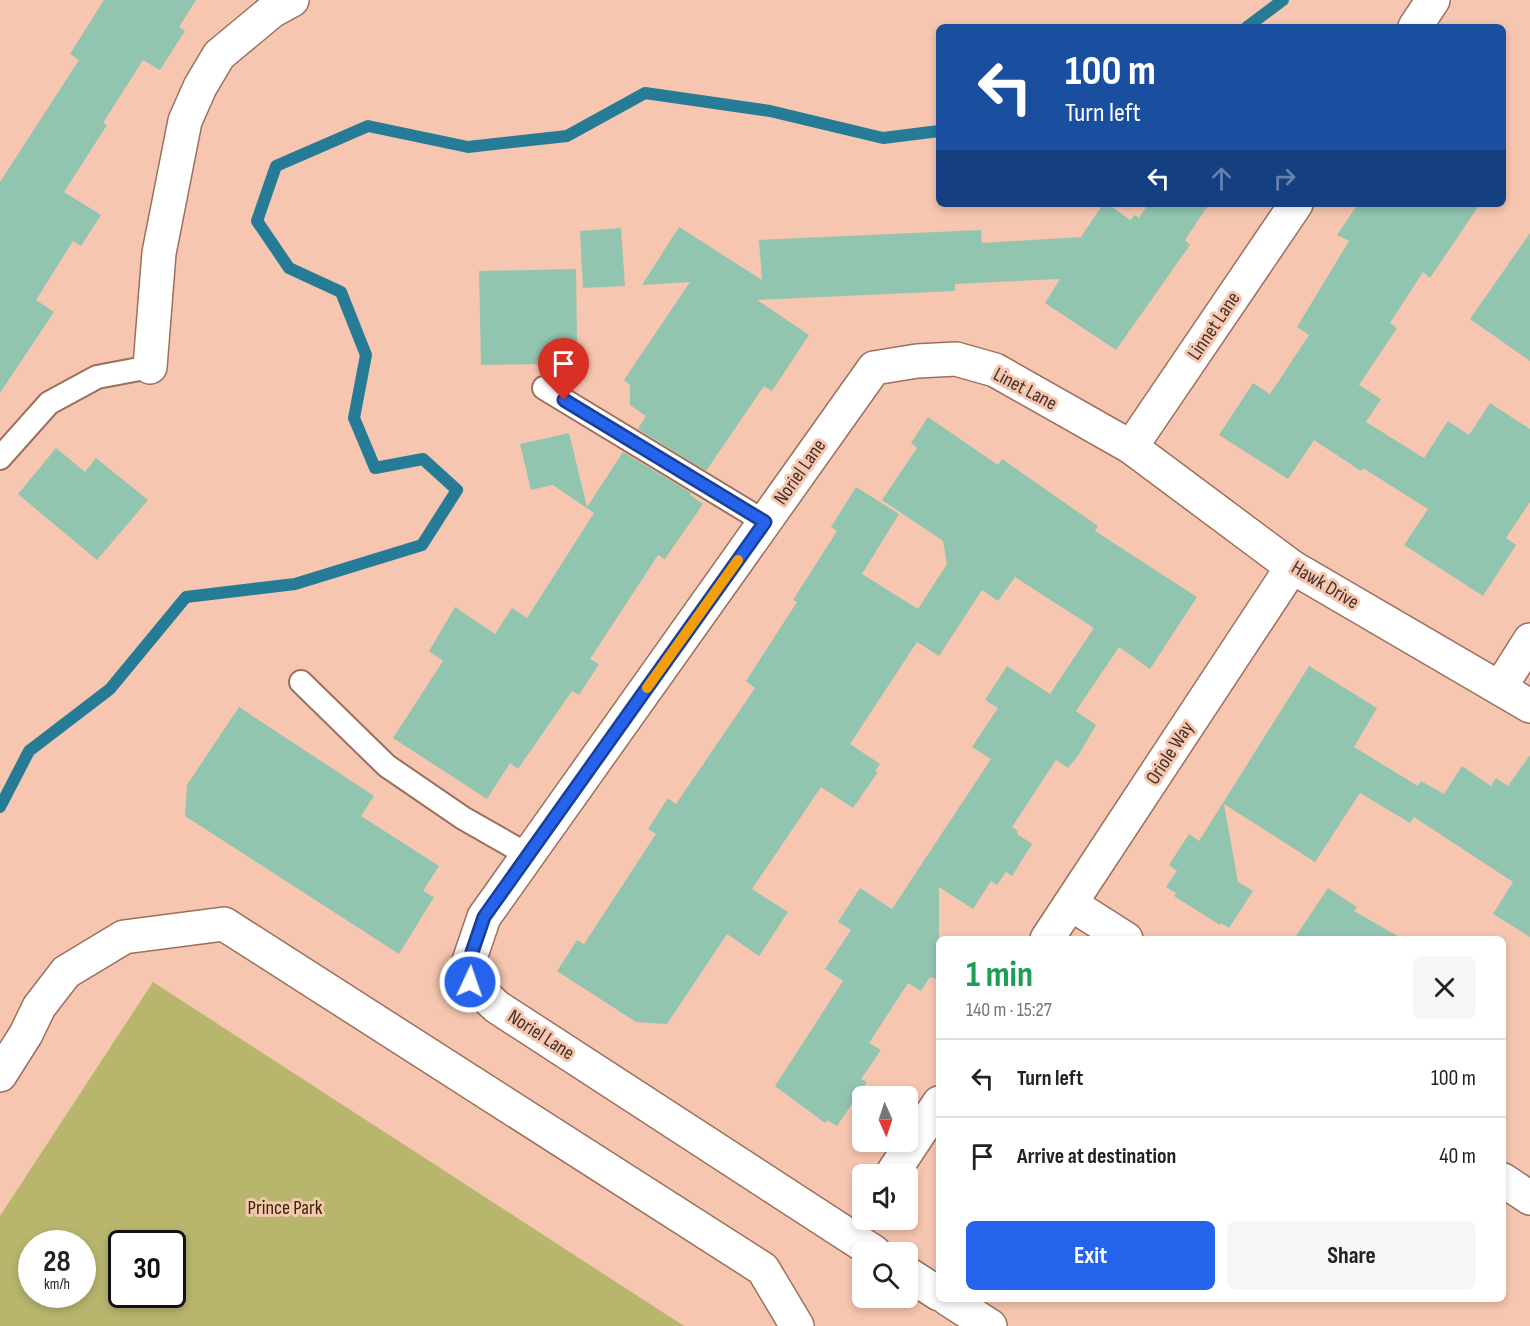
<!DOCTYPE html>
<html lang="en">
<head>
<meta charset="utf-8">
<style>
	:root { --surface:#fff; --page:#f6f6f6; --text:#222; --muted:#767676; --line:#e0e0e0; --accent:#2563eb }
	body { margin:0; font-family:"Sofia Sans Condensed",sans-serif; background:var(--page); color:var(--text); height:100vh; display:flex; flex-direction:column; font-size:22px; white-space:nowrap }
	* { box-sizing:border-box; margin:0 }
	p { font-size:20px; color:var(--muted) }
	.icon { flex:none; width:33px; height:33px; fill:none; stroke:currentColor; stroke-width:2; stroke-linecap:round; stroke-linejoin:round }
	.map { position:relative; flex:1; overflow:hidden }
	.details { position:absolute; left:936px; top:936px; width:570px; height:366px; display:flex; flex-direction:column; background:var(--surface); border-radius:9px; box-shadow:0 3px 9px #0003 }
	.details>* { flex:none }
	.guide { position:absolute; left:936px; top:24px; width:570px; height:183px; border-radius:9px; box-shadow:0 3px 9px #0003; background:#1a4fa0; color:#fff; overflow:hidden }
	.needle { width:39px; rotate:177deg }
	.fabs { position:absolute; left:852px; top:1086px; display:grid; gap:12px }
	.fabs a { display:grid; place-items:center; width:66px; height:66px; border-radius:9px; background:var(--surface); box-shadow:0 3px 9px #0003; font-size:30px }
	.speed { position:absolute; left:18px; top:1230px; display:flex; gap:12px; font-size:30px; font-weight:700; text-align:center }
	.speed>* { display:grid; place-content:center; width:78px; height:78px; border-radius:50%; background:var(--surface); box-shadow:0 3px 9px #0003; line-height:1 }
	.speed small { font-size:15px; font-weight:400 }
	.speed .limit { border:3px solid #111; border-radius:9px; background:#fff; color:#111 }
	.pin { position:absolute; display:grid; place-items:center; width:51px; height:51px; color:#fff; margin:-62px -26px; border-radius:50% 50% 50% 0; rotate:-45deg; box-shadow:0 0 6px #0007 }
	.pin .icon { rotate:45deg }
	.me { position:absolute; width:66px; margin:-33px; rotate:3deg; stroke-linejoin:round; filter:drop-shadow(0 0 4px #0008) }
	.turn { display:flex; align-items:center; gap:21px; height:126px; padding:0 30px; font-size:27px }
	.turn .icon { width:78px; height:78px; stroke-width:2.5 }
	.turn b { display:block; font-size:42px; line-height:51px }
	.lanes { display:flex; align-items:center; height:57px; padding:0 30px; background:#0003; justify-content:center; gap:30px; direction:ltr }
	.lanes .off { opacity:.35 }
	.round { display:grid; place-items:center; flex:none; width:63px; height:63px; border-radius:9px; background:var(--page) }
	.overview { display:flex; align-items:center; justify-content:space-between; height:102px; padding:0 30px }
	h1 { font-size:36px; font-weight:700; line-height:45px; color:#1e9e55 }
	.button { display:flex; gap:12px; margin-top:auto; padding:12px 30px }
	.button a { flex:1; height:69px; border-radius:9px; background:var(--accent); color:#fff; font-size:24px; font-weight:700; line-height:69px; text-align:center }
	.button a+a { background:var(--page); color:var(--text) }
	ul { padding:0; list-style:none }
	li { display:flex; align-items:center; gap:18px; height:78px; padding:0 30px; border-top:2px solid var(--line) }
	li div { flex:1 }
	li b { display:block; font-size:22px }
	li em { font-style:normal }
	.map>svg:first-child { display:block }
	.green { fill:#b8b66d; fill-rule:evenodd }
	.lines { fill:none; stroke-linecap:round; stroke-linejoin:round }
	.stream { stroke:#267c97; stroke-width:12 }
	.building { fill:#92c5b0 }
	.lane-casing { stroke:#9b705c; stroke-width:26 }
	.street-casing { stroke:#9b705c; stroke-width:36 }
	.lane { stroke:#fff; stroke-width:22 }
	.street { stroke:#fff; stroke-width:33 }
	.route-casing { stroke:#184099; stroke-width:15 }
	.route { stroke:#2563eb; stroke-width:10 }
	.slow { stroke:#f59e0b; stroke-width:10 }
	.labels { text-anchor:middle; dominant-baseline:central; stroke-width:6; stroke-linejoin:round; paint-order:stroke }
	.street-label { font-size:20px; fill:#453229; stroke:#f6c6b0 }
	.park-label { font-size:20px; fill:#2d2b00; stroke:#f6c6b0 }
</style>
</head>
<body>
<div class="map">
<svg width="1530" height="1326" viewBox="0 0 1530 1326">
	<rect width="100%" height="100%" fill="#f6c6b0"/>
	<!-- green -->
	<path class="green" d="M153,982L684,1326H0V1216ZM32,1244H82V1294H32ZM122,1244H172V1294H122Z"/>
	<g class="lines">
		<!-- stream -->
		<path class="stream" d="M1247,27L1283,0
			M0,807L29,751L110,689L186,597L295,584L422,545L457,490L423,459L375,468L354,418L366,355L341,292L289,268L257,221L276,166L368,126L468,147L567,136L645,93L770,111L883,138L939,131"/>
	</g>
	<!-- building -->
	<path class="building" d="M104,0H196L179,27L185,31L160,70L143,60L103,123L107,125L64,192L101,215L81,246L73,241L36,300L54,312L0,393V182L79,60L70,54Z
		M1103,204H1108L1130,220L1135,215L1139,218L1148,204H1209L1185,240L1190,245L1116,350L1045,303L1060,279L955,284V291L757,300L809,335L772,391L764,386L706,471L638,429L646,416L630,405V385L624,380L690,282L642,285L679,227L762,280L759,240L981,230L982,243L1081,237Z
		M1358,204H1480L1430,278L1423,272L1390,323L1397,328L1359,385L1381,399L1366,422L1424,458L1448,421L1469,435L1490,403L1530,429V502L1506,538L1516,545L1483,596L1404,545L1428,509L1363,468L1361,471L1314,440L1288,479L1219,435L1253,383L1270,394L1309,335L1297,327L1349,241L1337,235Z
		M621,228L625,286L583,288L580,231Z
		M1530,233V361L1470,319Z
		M576,269L577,341H549L550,364L481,365L479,271Z
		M928,417L998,465L1002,459L1098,526L1095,531L1197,597L1150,669L1119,647L1076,711L1096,725L1078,756L1068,768L1056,760L1012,827L1018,831L1017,834L1032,844L1012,876L1006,872L997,885L991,881L973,909L939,887V980L930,977L921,991L908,983L869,1043L881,1050L861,1079L867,1082L837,1126L827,1120L825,1123L775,1086L843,981L825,969L851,930L838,922L860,888L892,909L952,818L991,759L972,747L998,708L985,700L1007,666L1050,694L1094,628L1015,577L998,601L982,590L939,656L917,642L850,744L880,764L875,771L878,772L853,808L821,787L752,889L788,912L759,956L727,934L667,1024L636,1022L557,971L577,940L584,944L656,834L648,829L668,798L676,804L755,688L746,681L797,602L793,600L837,531L831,527L856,487L899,514L862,574L918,609L947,564L943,541L882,500L917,448L911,443Z
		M569,433L587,507L623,452L691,493L690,495L703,504L665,559L658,555L590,659L599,664L579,695L572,691L518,769L510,763L487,799L393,738L443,661L429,651L455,607L495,634L512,608L527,618L594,513L553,485L531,490L520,444Z
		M56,448L85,472L96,458L148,500L97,560L18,494Z
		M1309,666L1377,708L1354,747L1418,786L1421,781L1444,794L1462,766L1491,786L1496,778L1508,786L1530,755V937L1493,914L1513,882L1414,817L1410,823L1360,793L1315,862L1224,804L1238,882L1253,891L1229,928L1221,923L1220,925L1174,896L1176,893L1166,887L1177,871L1169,865L1189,834L1199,841Z
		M239,707L374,796L361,816L439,866L423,891L434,897L399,954L185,816L187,785Z
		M1328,888L1357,907L1354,911L1403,939H1294Z"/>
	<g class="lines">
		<defs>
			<path id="lane" d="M544,388L765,522
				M0,458L49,403L97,377L150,367
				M301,682L387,766L463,818L528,855"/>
			<path id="street" d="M1415,27L1433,0
				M150,367L159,253L185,121L200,87L219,55L272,11L292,0
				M1131,447L1296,204
				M1501,686L1530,640
				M1071,904L1126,939
				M1047,939L1292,567
				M0,1075L26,1034L39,1007L66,972L124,937L224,924L763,1269L797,1326
				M892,1174L939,1103
				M1503,1180L1530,1198
				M874,1252L497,1007L470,982L469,961L484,917L874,368L917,361L956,359L995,370L1131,447L1292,567L1530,706
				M908,1274L939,1294
				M948,1299L990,1326"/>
		</defs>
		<!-- lane casing -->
		<use href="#lane" class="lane-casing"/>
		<!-- street casing -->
		<use href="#street" class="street-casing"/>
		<!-- lane -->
		<use href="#lane" class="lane"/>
		<!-- street -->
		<use href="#street" class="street"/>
	</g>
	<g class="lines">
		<defs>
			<path id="route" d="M470,982L469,961L484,917L765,522L564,400"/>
		</defs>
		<!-- route casing -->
		<use href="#route" class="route-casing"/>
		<!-- route -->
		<use href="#route" class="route"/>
		<!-- slow -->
		<path class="slow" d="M647,688L738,560"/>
	</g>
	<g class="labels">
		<!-- street labels -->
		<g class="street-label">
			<text transform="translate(1214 326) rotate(-56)">Linnet Lane</text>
			<text transform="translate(1025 389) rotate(28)">Linet Lane</text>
			<text transform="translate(800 472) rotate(-55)">Noriel Lane</text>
			<text transform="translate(1325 585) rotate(31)">Hawk Drive</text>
			<text transform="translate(1170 753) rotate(-57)">Oriole Way</text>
			<text transform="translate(541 1035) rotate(33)">Noriel Lane</text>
		</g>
		<!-- park labels -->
		<g class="park-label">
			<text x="285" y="1208">Prince Park</text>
		</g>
	</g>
</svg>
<div class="fabs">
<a><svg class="needle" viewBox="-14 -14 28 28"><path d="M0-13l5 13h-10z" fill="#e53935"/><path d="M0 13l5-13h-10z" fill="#767676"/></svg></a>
<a><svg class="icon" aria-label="sound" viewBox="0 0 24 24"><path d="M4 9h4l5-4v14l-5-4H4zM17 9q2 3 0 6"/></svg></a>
<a><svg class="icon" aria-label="search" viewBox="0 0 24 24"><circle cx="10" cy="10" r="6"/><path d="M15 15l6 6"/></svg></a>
</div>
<div class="speed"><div>28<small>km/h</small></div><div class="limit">30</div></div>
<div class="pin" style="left:564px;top:400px;background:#d93025"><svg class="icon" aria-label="arrive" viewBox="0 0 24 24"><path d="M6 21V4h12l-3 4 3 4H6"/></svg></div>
<svg class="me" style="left:470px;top:982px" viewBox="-20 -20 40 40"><circle r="17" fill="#2563eb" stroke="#fff" stroke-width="3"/><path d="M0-11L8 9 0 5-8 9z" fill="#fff"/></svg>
<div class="guide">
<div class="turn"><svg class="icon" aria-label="left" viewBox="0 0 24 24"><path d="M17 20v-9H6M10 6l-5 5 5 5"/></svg><div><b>100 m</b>Turn left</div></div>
<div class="lanes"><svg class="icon" aria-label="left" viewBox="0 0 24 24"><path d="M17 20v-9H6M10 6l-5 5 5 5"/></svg><svg class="icon off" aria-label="ahead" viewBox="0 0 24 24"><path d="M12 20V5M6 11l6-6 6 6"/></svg><svg class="icon off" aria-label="right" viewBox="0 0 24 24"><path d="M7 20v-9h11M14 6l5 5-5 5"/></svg></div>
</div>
<section class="details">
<div class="overview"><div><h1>1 min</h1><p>140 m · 15:27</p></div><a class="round"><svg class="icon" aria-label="close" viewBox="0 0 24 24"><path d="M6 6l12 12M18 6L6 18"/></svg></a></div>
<ul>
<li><svg class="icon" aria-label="left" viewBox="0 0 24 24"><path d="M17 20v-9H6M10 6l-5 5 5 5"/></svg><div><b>Turn left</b></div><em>100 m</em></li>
<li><svg class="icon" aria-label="arrive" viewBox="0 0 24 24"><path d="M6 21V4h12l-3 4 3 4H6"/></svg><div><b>Arrive at destination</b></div><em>40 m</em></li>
</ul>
<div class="button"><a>Exit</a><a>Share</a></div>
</section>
</div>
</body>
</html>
